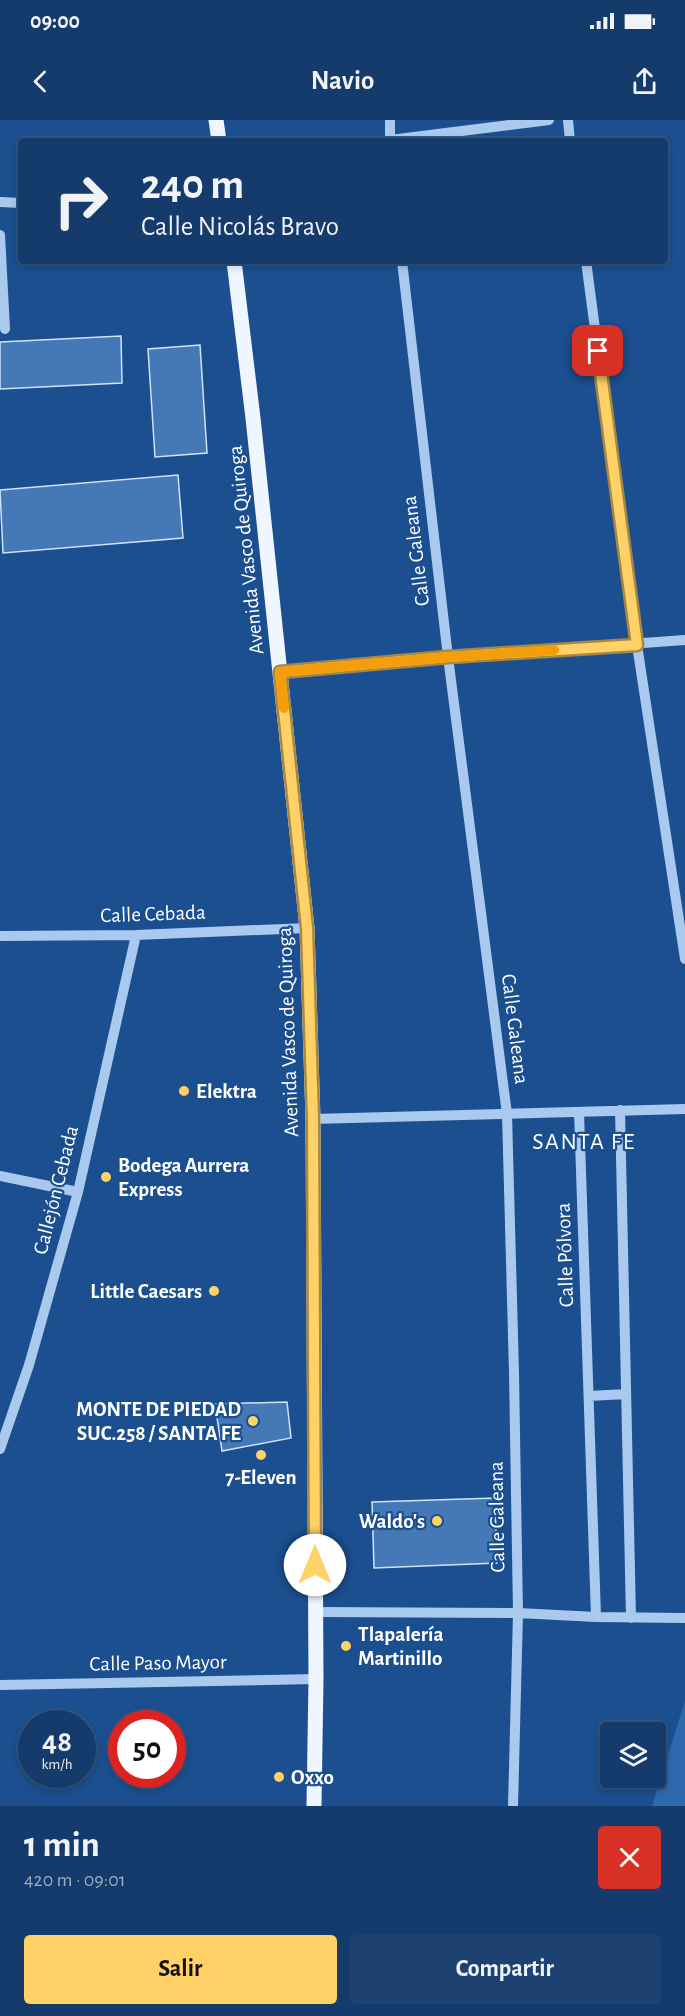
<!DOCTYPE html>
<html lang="es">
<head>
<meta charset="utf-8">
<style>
	:root { --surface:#143b6b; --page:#1d4271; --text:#f1f3f6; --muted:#9dadc1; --line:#33557e; --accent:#ffd166 }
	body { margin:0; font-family:"Alegreya Sans",sans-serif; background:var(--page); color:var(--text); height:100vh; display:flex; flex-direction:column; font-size:22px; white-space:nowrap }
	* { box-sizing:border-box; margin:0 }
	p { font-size:20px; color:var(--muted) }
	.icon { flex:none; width:33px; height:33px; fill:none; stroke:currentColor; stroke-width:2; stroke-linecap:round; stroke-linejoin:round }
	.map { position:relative; height:1686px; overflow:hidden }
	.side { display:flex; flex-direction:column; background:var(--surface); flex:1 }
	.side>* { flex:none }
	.guide { position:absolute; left:18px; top:18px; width:650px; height:126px; border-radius:6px; box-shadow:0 3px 9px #0003,0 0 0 2px var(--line); background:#143b6b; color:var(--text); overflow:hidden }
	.controls { position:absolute; left:600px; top:1602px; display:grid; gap:12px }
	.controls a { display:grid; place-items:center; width:66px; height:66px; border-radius:6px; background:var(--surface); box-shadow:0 3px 9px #0003,0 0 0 2px var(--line); font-size:30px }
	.speed { position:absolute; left:18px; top:1590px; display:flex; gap:12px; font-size:30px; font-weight:700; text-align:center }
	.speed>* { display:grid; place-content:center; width:78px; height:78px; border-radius:50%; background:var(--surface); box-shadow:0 3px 9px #0003,0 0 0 2px var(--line); line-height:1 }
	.speed small { font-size:15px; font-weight:400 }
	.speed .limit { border:9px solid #d22; background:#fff; color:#111 }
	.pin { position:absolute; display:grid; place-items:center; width:51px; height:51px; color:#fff; margin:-26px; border-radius:12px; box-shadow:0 3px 9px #0006 }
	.me { position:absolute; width:66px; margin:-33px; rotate:0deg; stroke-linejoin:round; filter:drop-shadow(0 0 4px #0008) }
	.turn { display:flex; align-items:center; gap:21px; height:126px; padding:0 24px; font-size:27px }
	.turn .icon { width:78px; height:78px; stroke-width:2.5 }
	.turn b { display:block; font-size:42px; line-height:51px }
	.round { display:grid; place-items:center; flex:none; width:63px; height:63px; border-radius:6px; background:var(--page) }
	.headline { display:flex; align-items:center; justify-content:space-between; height:102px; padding:0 24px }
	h1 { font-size:36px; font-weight:700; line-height:45px }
	.button { display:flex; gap:12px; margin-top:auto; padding:12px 24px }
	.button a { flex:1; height:69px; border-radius:6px; background:var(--accent); color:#111; font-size:24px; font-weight:700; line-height:69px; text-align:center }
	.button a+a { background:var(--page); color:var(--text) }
	.status { display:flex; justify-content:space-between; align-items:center; height:42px; padding:0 30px; background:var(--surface); direction:ltr }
	.status svg { height:16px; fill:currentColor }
	header { display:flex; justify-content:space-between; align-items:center; height:78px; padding:0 24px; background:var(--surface); font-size:27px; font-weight:700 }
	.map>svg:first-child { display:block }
	.green { fill:#2e69ad }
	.building { fill:#4478b7; stroke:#cfe3fa; stroke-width:1.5 }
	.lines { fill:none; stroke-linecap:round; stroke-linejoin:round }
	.minor { stroke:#a9c9ee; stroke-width:10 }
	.major { stroke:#f0f6ff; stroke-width:15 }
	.route-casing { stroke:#a68842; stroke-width:15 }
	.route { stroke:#ffd166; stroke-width:10 }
	.slow { stroke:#f59e0b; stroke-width:10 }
	.poi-dot { fill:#ffd166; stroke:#1b4f8f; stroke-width:2 }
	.labels { text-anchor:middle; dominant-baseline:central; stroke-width:4.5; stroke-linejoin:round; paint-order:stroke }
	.street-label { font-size:21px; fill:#fff; stroke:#1b4f8f }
	.poi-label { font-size:21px; font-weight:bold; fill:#fff; stroke:#1b4f8f; text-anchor:start }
	.quarter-label { font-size:24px; letter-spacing:1.5px; fill:#fff; stroke:#1b4f8f }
</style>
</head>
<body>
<div class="status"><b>09:00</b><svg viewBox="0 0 49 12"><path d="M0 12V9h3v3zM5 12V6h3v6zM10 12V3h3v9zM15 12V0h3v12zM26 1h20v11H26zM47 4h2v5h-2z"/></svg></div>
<header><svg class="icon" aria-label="back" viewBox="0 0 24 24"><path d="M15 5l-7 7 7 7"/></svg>Navio<svg class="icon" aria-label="share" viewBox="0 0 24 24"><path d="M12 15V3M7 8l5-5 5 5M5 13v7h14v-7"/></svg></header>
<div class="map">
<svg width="685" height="1686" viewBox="0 0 685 1686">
	<rect width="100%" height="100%" fill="#1b4f8f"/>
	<!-- green -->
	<path class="green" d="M685,1581V1686H652Z"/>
	<!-- building -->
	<path class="building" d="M121,216L122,263L0,269V222Z
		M200,225L207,333L155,337L148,229Z
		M178,355L183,418L3,433L0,370Z
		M287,1282L291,1318L222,1331L215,1284Z
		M495,1378L497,1443L374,1448L372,1382Z"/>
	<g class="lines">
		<!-- minor -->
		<path class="minor" d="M568,0L570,21
			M390,20L549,0
			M390,21V0
			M0,82L21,83
			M0,115L5,209
			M402,141L448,537L507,994L514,1253L518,1493L513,1686
			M586,141L637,525L685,839
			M280,552L448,537L685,520
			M0,816L136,815L307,808
			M620,990L631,1498
			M579,992L596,1497
			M313,999L685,989
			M0,1056L78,1072
			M589,1276L626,1274
			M0,1329L29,1245L78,1072L136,815
			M315,1492L518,1493L596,1497L685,1498
			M0,1565L316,1559"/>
		<!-- major -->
		<path class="major" d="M216,0L219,21
			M234,141L253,298L307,808L313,999L316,1559L314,1686"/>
	</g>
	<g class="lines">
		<defs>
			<path id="route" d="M315,1445L313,999L307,808L280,552L448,537L637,525L598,231"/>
		</defs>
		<!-- route casing -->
		<use href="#route" class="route-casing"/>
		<!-- route -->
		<use href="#route" class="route"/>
		<!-- slow -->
		<path class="slow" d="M284,588L280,552L448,537L554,530"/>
	</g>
	<!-- markers -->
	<g class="poi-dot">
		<circle cx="184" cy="971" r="6"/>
		<circle cx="106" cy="1057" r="6"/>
		<circle cx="214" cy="1171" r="6"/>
		<circle cx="253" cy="1301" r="6"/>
		<circle cx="261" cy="1335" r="6"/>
		<circle cx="437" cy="1401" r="6"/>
		<circle cx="346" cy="1526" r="6"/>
		<circle cx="279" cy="1657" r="6"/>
	</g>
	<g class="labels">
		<!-- street labels -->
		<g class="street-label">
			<text transform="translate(246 430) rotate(-96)">Avenida Vasco de Quiroga</text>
			<text transform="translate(416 431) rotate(-97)">Calle Galeana</text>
			<text transform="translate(153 794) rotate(-2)">Calle Cebada</text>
			<text transform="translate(515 909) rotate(83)">Calle Galeana</text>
			<text transform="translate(288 912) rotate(-92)">Avenida Vasco de Quiroga</text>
			<text transform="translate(56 1070) rotate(-76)">Callejón Cebada</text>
			<text transform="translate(565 1135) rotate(-92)">Calle Pólvora</text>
			<text transform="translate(497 1397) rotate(-91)">Calle Galeana</text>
			<text transform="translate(158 1543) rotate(-1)">Calle Paso Mayor</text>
		</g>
		<!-- poi labels -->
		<g class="poi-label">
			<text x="196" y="971">Elektra</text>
			<text x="118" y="1045">Bodega Aurrera<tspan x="118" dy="24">Express</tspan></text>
			<text x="202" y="1171" text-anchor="end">Little Caesars</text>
			<text x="241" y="1289" text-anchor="end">MONTE DE PIEDAD<tspan x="241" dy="24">SUC.258 / SANTA FE</tspan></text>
			<text x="261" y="1357" text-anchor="middle">7-Eleven</text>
			<text x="425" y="1401" text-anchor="end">Waldo's</text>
			<text x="358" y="1514">Tlapalería<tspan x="358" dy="24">Martinillo</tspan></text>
			<text x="291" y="1657">Oxxo</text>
		</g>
		<!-- quarter labels -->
		<g class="quarter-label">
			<text x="584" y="1022">SANTA FE</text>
		</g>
	</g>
</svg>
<div class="controls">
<a><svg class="icon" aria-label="layers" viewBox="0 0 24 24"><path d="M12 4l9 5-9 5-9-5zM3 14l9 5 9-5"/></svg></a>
</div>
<div class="speed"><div>48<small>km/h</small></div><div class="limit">50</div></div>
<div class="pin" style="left:598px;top:231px;background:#d93025"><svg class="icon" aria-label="arrive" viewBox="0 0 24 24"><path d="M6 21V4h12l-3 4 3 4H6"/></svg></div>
<svg class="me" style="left:315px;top:1445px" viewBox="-20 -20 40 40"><circle r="19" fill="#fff"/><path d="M0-13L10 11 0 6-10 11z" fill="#ffd166"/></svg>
<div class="guide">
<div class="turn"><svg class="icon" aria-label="right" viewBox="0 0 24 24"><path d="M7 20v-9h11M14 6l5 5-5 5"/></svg><div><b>240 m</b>Calle Nicolás Bravo</div></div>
</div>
</div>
<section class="side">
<div class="headline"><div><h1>1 min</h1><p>420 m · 09:01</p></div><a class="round" style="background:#d93025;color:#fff"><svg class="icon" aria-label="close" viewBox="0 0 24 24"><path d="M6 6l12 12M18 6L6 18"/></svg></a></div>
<div class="button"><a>Salir</a><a>Compartir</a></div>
</section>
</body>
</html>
